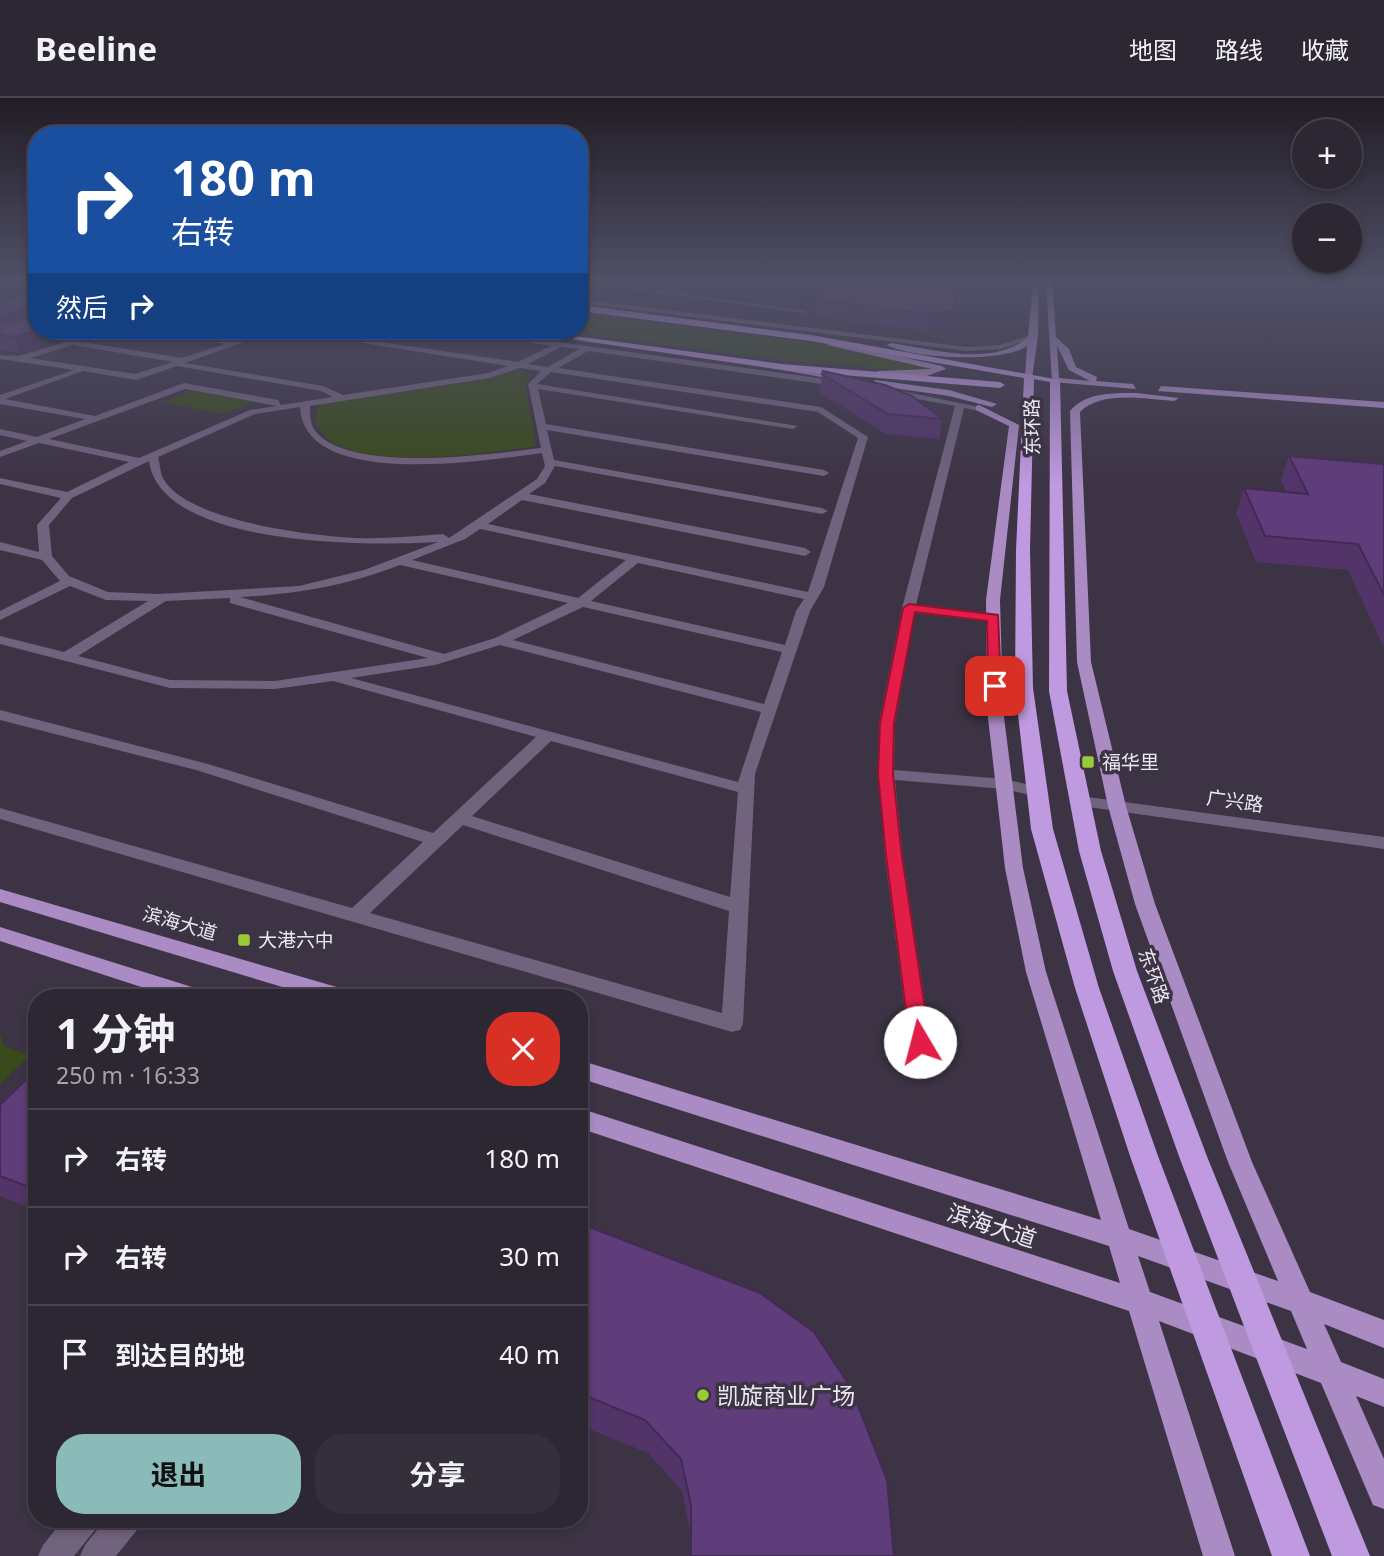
<!DOCTYPE html>
<html lang="zh">
<head>
<meta charset="utf-8">
<style>
	:root { --surface:#2d2633; --page:#352e3b; --text:#f1f3f6; --muted:#a7a5ac; --line:#48434e; --accent:#8bbbb9 }
	body { margin:0; font-family:"Noto Sans","Noto Sans SC",sans-serif; background:var(--page); color:var(--text); height:100vh; display:flex; flex-direction:column; font-size:26px; white-space:nowrap }
	* { box-sizing:border-box; margin:0 }
	p { font-size:23px; color:var(--muted) }
	.icon { flex:none; width:38px; height:38px; fill:none; stroke:currentColor; stroke-width:2; stroke-linecap:round; stroke-linejoin:round }
	.map { position:relative; flex:1; overflow:hidden }
	.drawer { position:absolute; left:28px; top:891px; width:560px; height:539px; display:flex; flex-direction:column; background:var(--surface); border-radius:28px; box-shadow:0 4px 10px #0003,0 0 0 2px var(--line) }
	.drawer>* { flex:none }
	.hud { position:absolute; left:28px; top:28px; width:560px; height:214px; border-radius:28px; box-shadow:0 4px 10px #0003,0 0 0 2px var(--line); background:#1a4fa0; color:#fff; overflow:hidden }
	.controls { position:absolute; left:1292px; top:21px; display:grid; gap:14px }
	.controls a { display:grid; place-items:center; width:70px; height:70px; border-radius:50%; background:var(--surface); box-shadow:0 4px 10px #0003,0 0 0 2px var(--line); font-size:35px }
	.pin { position:absolute; display:grid; place-items:center; width:60px; height:60px; color:#fff; margin:-30px; border-radius:14px; box-shadow:0 4px 10px #0006 }
	.me { position:absolute; width:77px; margin:-38px; rotate:352deg; stroke-linejoin:round; filter:drop-shadow(0 0 5px #0008) }
	.turn { display:flex; align-items:center; gap:24px; height:147px; padding:0 28px; font-size:32px }
	.turn .icon { width:91px; height:91px; stroke-width:2.5 }
	.turn b { display:block; font-size:49px; line-height:60px }
	.then { display:flex; align-items:center; height:66px; padding:0 28px; background:#0003; gap:14px; font-size:26px }
	.round { display:grid; place-items:center; flex:none; width:74px; height:74px; border-radius:28px; background:var(--page) }
	.head { display:flex; align-items:center; justify-content:space-between; height:119px; padding:0 28px }
	h1 { font-size:42px; font-weight:700; line-height:52px }
	.action { display:flex; gap:14px; margin-top:auto; padding:14px 28px }
	.action a { flex:1; height:80px; border-radius:28px; background:var(--accent); color:#111; font-size:28px; font-weight:700; line-height:80px; text-align:center }
	.action a+a { background:var(--page); color:var(--text) }
	ul { padding:0; list-style:none }
	li { display:flex; align-items:center; gap:21px; height:98px; padding:0 28px; border-top:2px solid var(--line) }
	li div { flex:1 }
	li b { display:block; font-size:26px }
	li em { font-style:normal }
	header { display:flex; align-items:center; gap:42px; box-sizing:border-box; height:98px; padding:0 35px; background:var(--surface); border-bottom:2px solid var(--line) }
	header strong { font-size:33px }
	nav { display:flex; gap:38px; margin-inline-start:auto; font-size:24px }
	.map>svg:first-child { display:block }
	.green { fill:#394a1b }
	.lines { fill:none; stroke-linecap:round; stroke-linejoin:round }
	.minor { fill:#71627e; fill-rule:evenodd }
	.major { fill:#aa8bc4; fill-rule:evenodd }
	.highway { fill:#c09ae0; fill-rule:evenodd }
	.wall { fill:#523469 }
	.shaded-wall { fill:#422a55 }
	.building { fill:#5f3c7a; stroke:#422a55; stroke-width:2 }
	.route { fill:#e11d48; stroke:#92132f; stroke-width:2 }
	.poi-dot { fill:#99cb36; stroke:#3c3344; stroke-width:2.5 }
	.labels { text-anchor:middle; dominant-baseline:central; stroke-width:7; stroke-linejoin:round; paint-order:stroke }
	.street-label { font-size:19px; fill:#ede7f2; stroke:#3c3344 }
	.poi-label { font-size:19px; fill:#ede7f2; stroke:#3c3344; text-anchor:start }
	.near-street-label { font-size:23px; fill:#ede7f2; stroke:#3c3344 }
	.near-poi-label { font-size:23px; fill:#ede7f2; stroke:#3c3344; text-anchor:start }
</style>
</head>
<body>
<header>
<strong>Beeline</strong>
<nav><a>地图</a><a>路线</a><a>收藏</a></nav>
</header>
<div class="map">
<svg width="1384" height="1458" viewBox="0 0 1384 1458">
	<rect width="100%" height="100%" fill="#3c3344"/>
	<!-- green -->
	<path class="green" d="M579,215L813,245L926,267L933,271L921,274L789,263L561,233H579Z
		M520,272L532,277L525,285L536,348C491,355 356,375 323,336C320,332 317,326 315,322L319,305L454,286Z
		M192,293L253,304L224,316L162,304Z
		M0,934L4,948L30,957L0,986Z"/>
	<g class="lines">
		<!-- minor -->
		<path class="minor" d="M579,184H620L619,187L807,213L803,215L603,187L579,186Z
			M579,201L967,249L1000,247L1034,236L1038,238L1001,251L967,253L579,205Z
			M102,233H113L83,244L182,260L225,246L152,233L234,243L264,233H275L185,265L323,288L343,297L488,275L508,268L287,233H305L518,264L551,248L459,233H478L847,284L844,289L588,253L558,270L821,309L868,339L824,489L810,513L755,676L743,926L740,932L732,934L0,721V710L352,810L423,744L196,672L0,622V612L208,666L433,735L536,639L333,583L275,591L170,590L0,546V538L64,554L148,503L106,502L70,488L0,522V513L60,483L42,462L0,452V444L39,454L37,427L61,400L0,386V380L67,394L129,364L39,345L0,359V353L27,343L0,337V331L37,339L85,321L0,306V297L74,272L0,261V257L19,258ZM73,247L173,264L135,276L30,260ZM561,249L579,251L548,269L528,266ZM177,268L321,293L333,299L281,307L278,302L184,285L95,318L5,301L83,273L136,282ZM520,270L541,273L528,286L541,350C489,356 353,376 316,334C310,327 310,316 310,308L490,280ZM551,274L818,314L858,340L808,494L488,426L522,402L805,458L811,454L805,450L529,396L545,385L555,368L822,416L828,413L822,410L554,362L547,332L824,378L829,375L824,372L546,326L538,291L793,331L798,328L537,286ZM185,291L277,308L250,312L139,360L49,341ZM300,309C304,393 489,362 542,355L545,368L537,381L449,440L443,436C414,438 386,441 357,440C313,438 185,423 163,380C160,374 160,365 158,359L255,316ZM149,363C161,450 372,448 438,444L364,472L299,488L158,496L108,494L69,478L52,458L49,427L72,400ZM480,431L626,462L578,500L412,462L465,441ZM638,465L804,501L796,513L785,547L591,503ZM400,467L568,505L495,540L444,556L240,499C298,496 345,488 400,467ZM230,500V505L428,560L275,583L170,582L78,558L166,503ZM583,509L782,554L764,606L513,542ZM500,547L761,614L738,684L351,580L435,567ZM551,643L738,694L730,799L472,718ZM463,727L729,813L722,915L370,815Z
			M882,289L984,310L979,313L964,310L916,507L993,516L1000,520L993,524L915,515L895,625L894,672L1004,681L1044,690L1046,694L1038,699L1004,691L895,682L903,759L931,944L928,950L920,953L912,950L909,944L885,759L878,676L879,625L902,510L955,308L879,294Z
			M1080,698L1384,739V751L1074,707L1072,703Z
			M64,1421H100L95,1432L74,1458H38L43,1447Z
			M106,1421H142L137,1432L116,1458H80L85,1447Z"/>
		<!-- major -->
		<path class="major" d="M1033,184H1039L1038,238L1032,281L1025,279L1027,248C1002,265 913,261 887,247L891,245C933,251 992,270 1028,239Z
			M1046,184H1052L1056,239L1069,251L1076,269L1097,279L1096,283L1133,286L1136,291L1052,284ZM1057,248L1069,272L1090,283L1059,280Z
			M830,243L942,268L946,271L924,279L880,278L877,273L932,271L827,247Z
			M785,267L844,277L848,280L844,283L782,272Z
			M875,282L949,292L997,306L992,309L949,298L872,287Z
			M1161,288L1384,304V310L1158,293Z
			M1136,295L1179,300L1174,303C1146,301 1101,292 1080,314L1091,564L1126,708L1155,806L1252,1064L1310,1194L1384,1222V1250L1324,1226L1341,1264L1384,1281V1309L1356,1298L1384,1361V1411L1373,1407L1321,1285L1159,1223L1235,1458H1203L1129,1213L579,1030V1010L1120,1185L1109,1148L579,980V962L1101,1122L1026,874L1005,770L987,611L986,502L1009,328L976,312V308L979,307L1019,327L1000,502L1003,611L1023,770L1046,874L1129,1131L1278,1183L1228,1064L1135,806L1108,708L1077,564L1070,313C1086,294 1113,295 1136,295ZM1138,1158L1291,1213L1307,1251L1150,1194Z
			M0,791L347,892L354,894L357,900H319L0,804Z
			M0,829L208,894L211,900H175L0,843Z"/>
		<!-- highway -->
		<path class="highway" d="M579,207L811,237L1060,282L1067,593L1101,753L1137,873L1208,1061L1370,1458H1332L1180,1061L1113,873L1079,753L1049,593L1050,284L1034,281L1030,452L1033,590L1053,731L1099,890L1158,1058L1310,1458H1272L1130,1058L1075,890L1031,731L1015,590L1016,452L1024,280L811,243L579,213Z
			M515,233H537L782,266L1000,284L1005,287L1000,290L782,272Z"/>
	</g>
	<!-- wall -->
	<path class="wall" d="M672,184H960L950,230L927,233L814,219V200L801,208L672,191Z
		M37,194V233L20,255L0,252V204Z
		M822,276L942,321L940,341L886,336L820,295Z
		M1289,358L1384,369V550L1348,472L1256,464L1236,415L1244,390L1286,394L1281,382Z
		M37,971V1113L0,1098V1007Z
		M579,1125L760,1195L691,1439L682,1393L648,1355L579,1327Z"/>
	<!-- shaded-wall -->
	<path class="shaded-wall" d="M815,184H841L814,195V200L801,208L802,191Z
		M959,184H960L950,230L927,233L929,216Z
		M31,210L36,225L0,236V219Z
		M37,233H96L20,255L14,239Z"/>
	<!-- building -->
	<path class="building" d="M744,184H815L802,191Z
		M833,184H959L953,212L929,216L815,202L824,196L814,195Z
		M37,194V232L14,239L0,236V227L32,219L34,213L31,210L0,219V204Z
		M823,273L885,287L912,298L942,321L888,316L822,276Z
		M1289,358L1382,366L1384,369V497L1358,446L1265,438L1244,390L1308,396Z
		M37,971V1092L0,1078V1007Z
		M579,1125L760,1195L814,1234L851,1290L887,1382L894,1458H691V1407L681,1361L645,1322L579,1295Z"/>
	<!-- sky -->
	<linearGradient id="sky" x2="0" y2="1"><stop stop-color="#211c25"/><stop offset="0.47" stop-color="#505067"/><stop offset="1" stop-color="#505067" stop-opacity="0"/></linearGradient>
	<rect width="1384" height="388" fill="url(#sky)"/>
	<!-- route -->
	<path class="route" d="M909,506L998,517L1001,588L995,592L988,588L987,523L915,514L894,625L893,676L902,758L930,944L927,950H913L910,944L886,758L878,676L880,625L903,510Z"/>
	<!-- markers -->
	<g class="poi-dot">
		<rect x="1081" y="657" width="14" height="14" rx="3.5"/>
		<rect x="237" y="835" width="14" height="14" rx="3.5"/>
		<circle cx="703" cy="1297" r="7"/>
	</g>
	<g class="labels">
		<!-- street labels -->
		<g class="street-label">
			<text transform="translate(1032 329) rotate(-91)">东环路</text>
			<text transform="translate(1235 703) rotate(8)">广兴路</text>
			<text transform="translate(180 825) rotate(16)">滨海大道</text>
			<text transform="translate(1154 878) rotate(71)">东环路</text>
		</g>
		<!-- poi labels -->
		<g class="poi-label">
			<text x="1102" y="664">福华里</text>
			<text x="258" y="842">大港六中</text>
		</g>
		<!-- near-street labels -->
		<g class="near-street-label">
			<text transform="translate(992 1127) rotate(18)">滨海大道</text>
		</g>
		<!-- near-poi labels -->
		<g class="near-poi-label">
			<text x="717" y="1297">凯旋商业广场</text>
		</g>
	</g>
</svg>
<div class="controls">
<a>+</a>
<a>−</a>
</div>
<div class="pin" style="left:995px;top:588px;background:#d93025"><svg class="icon" aria-label="arrive" viewBox="0 0 24 24"><path d="M6 21V4h12l-3 4 3 4H6"/></svg></div>
<svg class="me" style="left:920px;top:944px" viewBox="-20 -20 40 40"><circle r="19" fill="#fff"/><path d="M0-13L10 11 0 6-10 11z" fill="#e11d48"/></svg>
<div class="hud">
<div class="turn"><svg class="icon" aria-label="right" viewBox="0 0 24 24"><path d="M7 20v-9h11M14 6l5 5-5 5"/></svg><div><b>180 m</b>右转</div></div>
<div class="then">然后<svg class="icon" aria-label="right" viewBox="0 0 24 24"><path d="M7 20v-9h11M14 6l5 5-5 5"/></svg></div>
</div>
<section class="drawer">
<div class="head"><div><h1>1 分钟</h1><p>250 m · 16:33</p></div><a class="round" style="background:#d93025;color:#fff"><svg class="icon" aria-label="close" viewBox="0 0 24 24"><path d="M6 6l12 12M18 6L6 18"/></svg></a></div>
<ul>
<li><svg class="icon" aria-label="right" viewBox="0 0 24 24"><path d="M7 20v-9h11M14 6l5 5-5 5"/></svg><div><b>右转</b></div><em>180 m</em></li>
<li><svg class="icon" aria-label="right" viewBox="0 0 24 24"><path d="M7 20v-9h11M14 6l5 5-5 5"/></svg><div><b>右转</b></div><em>30 m</em></li>
<li><svg class="icon" aria-label="arrive" viewBox="0 0 24 24"><path d="M6 21V4h12l-3 4 3 4H6"/></svg><div><b>到达目的地</b></div><em>40 m</em></li>
</ul>
<div class="action"><a>退出</a><a>分享</a></div>
</section>
</div>
</body>
</html>
